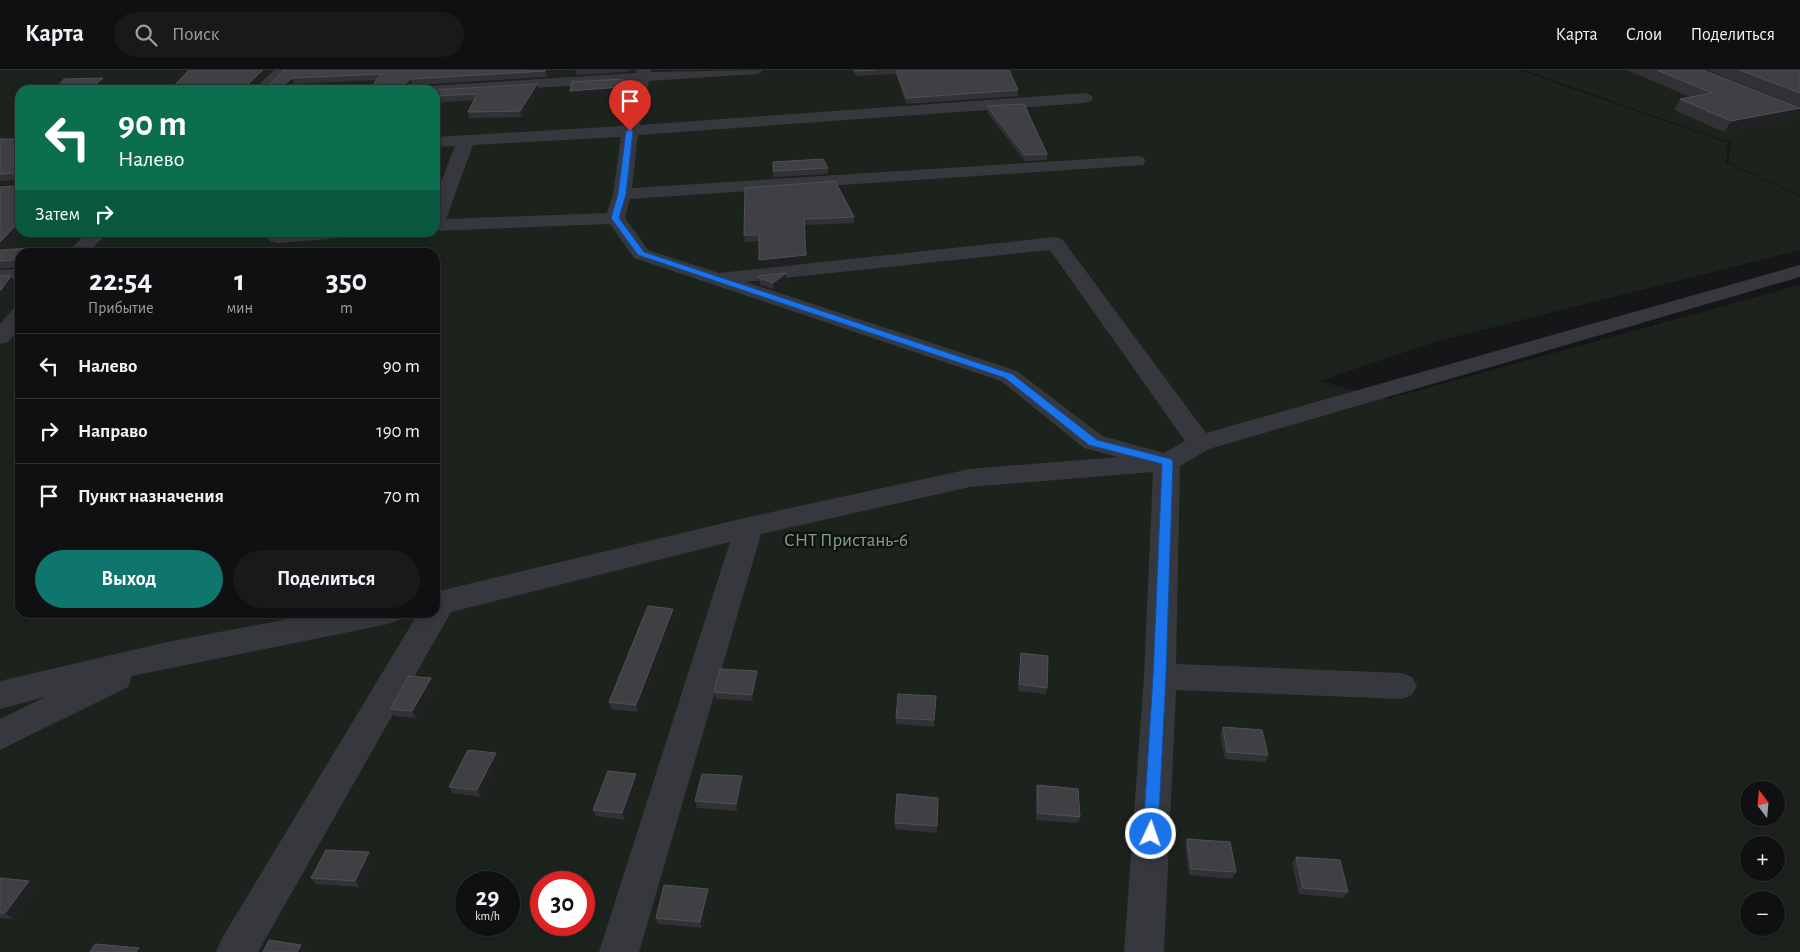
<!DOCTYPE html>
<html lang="ru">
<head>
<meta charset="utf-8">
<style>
	:root { --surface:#101012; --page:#19191b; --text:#f1f3f6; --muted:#9c9d9f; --line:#303032; --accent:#0f766e }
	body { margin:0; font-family:"Alegreya Sans",sans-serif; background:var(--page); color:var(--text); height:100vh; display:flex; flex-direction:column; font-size:19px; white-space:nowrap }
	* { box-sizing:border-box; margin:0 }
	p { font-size:16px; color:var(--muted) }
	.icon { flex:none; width:28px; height:28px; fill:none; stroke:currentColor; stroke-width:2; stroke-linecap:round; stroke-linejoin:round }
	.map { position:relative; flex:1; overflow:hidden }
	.details { position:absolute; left:15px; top:178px; width:425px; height:370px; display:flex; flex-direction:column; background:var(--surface); border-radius:15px; box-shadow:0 2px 8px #0003,0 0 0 1px var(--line) }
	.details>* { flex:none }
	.guide { position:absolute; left:15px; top:15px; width:425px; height:152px; border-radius:15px; box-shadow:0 2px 8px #0003,0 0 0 1px var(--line); background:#0b6e4f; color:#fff; overflow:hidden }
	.needle { width:32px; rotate:344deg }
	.controls { position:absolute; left:1740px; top:711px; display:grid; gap:10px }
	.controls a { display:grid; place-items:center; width:45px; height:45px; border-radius:50%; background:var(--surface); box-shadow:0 2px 8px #0003,0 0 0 1px var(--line); font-size:25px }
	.speed { position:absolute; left:455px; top:801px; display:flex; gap:10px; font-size:25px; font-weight:700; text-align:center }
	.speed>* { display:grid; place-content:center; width:65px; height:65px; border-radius:50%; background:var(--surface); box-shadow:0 2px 8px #0003,0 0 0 1px var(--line); line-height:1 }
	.speed small { font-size:12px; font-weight:400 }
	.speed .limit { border:8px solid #d22; background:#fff; color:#111 }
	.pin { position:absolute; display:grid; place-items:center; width:42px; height:42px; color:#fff; margin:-51px -21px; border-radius:50% 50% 50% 0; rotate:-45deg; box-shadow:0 0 5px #0007 }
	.pin .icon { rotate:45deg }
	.me { position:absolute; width:55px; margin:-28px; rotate:3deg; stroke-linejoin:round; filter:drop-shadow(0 0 4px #0008) }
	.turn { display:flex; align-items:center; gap:18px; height:105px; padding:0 20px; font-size:22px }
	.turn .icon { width:65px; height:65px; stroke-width:2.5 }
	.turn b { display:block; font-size:35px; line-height:42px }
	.then { display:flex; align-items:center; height:48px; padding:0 20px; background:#0003; gap:10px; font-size:19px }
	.eta { display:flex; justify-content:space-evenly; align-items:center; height:85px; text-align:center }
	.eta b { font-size:30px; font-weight:700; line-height:35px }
	.cta { display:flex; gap:10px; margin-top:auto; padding:10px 20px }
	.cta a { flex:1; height:58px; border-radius:30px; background:var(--accent); color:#fff; font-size:20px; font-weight:700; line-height:58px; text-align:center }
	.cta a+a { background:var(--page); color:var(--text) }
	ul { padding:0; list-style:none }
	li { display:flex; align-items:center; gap:15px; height:65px; padding:0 20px; border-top:1px solid var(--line) }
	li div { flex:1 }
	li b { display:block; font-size:19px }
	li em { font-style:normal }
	header { display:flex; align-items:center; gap:30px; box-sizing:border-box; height:70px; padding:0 25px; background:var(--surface); border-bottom:1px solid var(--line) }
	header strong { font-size:24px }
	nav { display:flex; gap:28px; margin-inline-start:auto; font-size:18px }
	.search { width:350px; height:45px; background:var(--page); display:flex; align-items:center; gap:12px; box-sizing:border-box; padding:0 18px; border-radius:28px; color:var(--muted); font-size:19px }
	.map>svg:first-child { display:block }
	.green { fill:#1c231d; fill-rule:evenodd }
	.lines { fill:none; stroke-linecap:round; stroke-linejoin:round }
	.minor { fill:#37383d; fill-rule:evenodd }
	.wall { fill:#323236 }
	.shaded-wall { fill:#212124 }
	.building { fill:#3f3f44; stroke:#4f5156 }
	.route { fill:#1a73e8; stroke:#114b97 }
	.labels { text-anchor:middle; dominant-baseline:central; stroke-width:5; stroke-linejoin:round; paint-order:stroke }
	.park-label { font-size:19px; fill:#7fa381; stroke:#111113 }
</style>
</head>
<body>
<header>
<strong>Карта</strong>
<div class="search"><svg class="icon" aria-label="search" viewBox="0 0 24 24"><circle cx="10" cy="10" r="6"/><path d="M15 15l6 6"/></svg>Поиск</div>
<nav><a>Карта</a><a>Слои</a><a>Поделиться</a></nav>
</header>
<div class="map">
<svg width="1800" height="882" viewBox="0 0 1800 882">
	<rect width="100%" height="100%" fill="#161618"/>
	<!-- green -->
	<path class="green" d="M0,0H1519L1728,73L1726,92L1800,127V180L1438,271L1319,311L1387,329L1800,215V882H0ZM20,20H435V162H20ZM20,182H435V542H20ZM1749,720H1776V748H1749ZM1749,775H1776V802H1749ZM466,812H509V855H466ZM541,812H584V855H541ZM1749,830H1776V858H1749Z
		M1524,0H1800V126L1728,92L1731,73Z"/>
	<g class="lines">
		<!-- minor -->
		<path class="minor" d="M274,0H290L270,20H253Z
			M637,0H651V2L762,0L760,3L755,4L649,11L640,55L1085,23L1091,25L1093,28L1091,31L1085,33L638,65L632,118L1137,86L1143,87L1146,91L1143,95L630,129L625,148L648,180L719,203L1055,167L1062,169L1206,363L1800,195V207L1209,379L1180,396L1176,594L1401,603L1412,607L1417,616L1412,625L1401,629L1176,620L1164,882H1124L1144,606L1153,402L970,417L761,464L639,882H599L730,472L451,542L258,882H216L222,868L419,542H435V522L749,447L970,399L1118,387L1084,378L1001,311L634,188L610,154L435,161V128L455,76L435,77V67L623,56L634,12L435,24V20H409L412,17L636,3ZM621,67L613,124L607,143L446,149L473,75ZM1050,180L1185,371L1164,383L1102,366L1017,301L746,212Z
			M87,162H108L89,182H68Z
			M351,162L349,166L342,168L277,173L270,171L267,167L271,162Z
			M20,199V211L0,212V200Z
			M20,238V258L8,272L0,274V254L12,240Z
			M324,542H403L399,550L388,554L132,606L128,617L0,680V649L45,627L0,639V611L163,573Z"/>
	</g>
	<!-- wall -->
	<path class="wall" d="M189,0H271L255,15H269L284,0H551L547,7L412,15L411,16H431L433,20L537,14L539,20L522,47L469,48L468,42L474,30L435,33V20H369L377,10L294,14L287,20H170Z
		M575,0H627V2L576,5Z
		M852,0H1009L1018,20V26L906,34L896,4L856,6Z
		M1627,0H1703L1800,38L1793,49L1724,62L1674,40L1680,29L1690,27Z
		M1707,0H1800V37Z
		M987,36L1047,84V90L1025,91L987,42Z
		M0,69H16L20,162L4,180L32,178L17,197L0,199V117L17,116V110L0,111Z
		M828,98V104L773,107V101Z
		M835,111L854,147V153L804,155L807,192L760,197L759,171L745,172L744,165Z
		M786,203V210L774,219L760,215L759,206Z
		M673,539L675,546L638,642L611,639L609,632Z
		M1021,583L1047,618L1046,624L1018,621Z
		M757,601L758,608L753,631L716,629L714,622Z
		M431,608L434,615L416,648L394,646L390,639Z
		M936,626L934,657L896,654V648Z
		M1223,657L1268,685L1265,692L1225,689L1220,664Z
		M496,683L499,690L481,727L453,723L449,717Z
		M639,711L625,750L596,746L593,740Z
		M743,713L737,741L697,738L695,731Z
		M1037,715L1080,747L1078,753L1036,750V722Z
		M938,728L937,763L895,759V753Z
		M1187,769L1236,802L1232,809L1189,805L1185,775Z
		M1296,787L1348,822L1343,828L1299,824L1292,793Z
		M373,789L360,817L316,814L311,808Z
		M0,808L37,817L13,849L0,848Z
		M710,825L702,858L658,854L656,848Z"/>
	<!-- shaded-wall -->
	<path class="shaded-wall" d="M263,0H271L252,19L249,15V13Z
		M546,0H551L547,7L545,1Z
		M103,8L106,14L99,20H89Z
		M292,8L294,14L287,20H282L281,17Z
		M410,9L412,15L407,20L405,14Z
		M623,9L624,14L623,22L571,27L570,21Z
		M537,14L539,20L522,47L520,41Z
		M1800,38L1793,49L1724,62L1731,51Z
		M20,151V162L0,184V172Z
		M32,178L35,182H29Z
		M806,185L807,192L760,197L759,190Z
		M20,194V202L17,198Z
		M786,203V210L774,219L773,213Z
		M11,206L16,213L6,227H0V220Z
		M673,539L675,546L638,642L636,635Z
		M757,601L758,608L753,631L752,625Z
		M431,608L434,615L416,648L412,641Z
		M496,683L499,690L481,727L477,720Z
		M636,704L639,711L625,750L622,743Z
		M742,706L743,713L737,741L736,734Z
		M369,782L373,789L360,817L355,811Z
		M29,811L37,817L13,849L5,843Z
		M708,819L710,825L702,858L700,852Z
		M301,875L307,881L306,882H297Z
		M139,878L143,882H136Z"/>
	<!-- building -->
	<path class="building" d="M189,0H263L249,13V15H269L284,0H546L545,1L410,9L405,14L407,16H431L433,20L537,14L520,41L468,42L477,24L435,26V20H369L381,4L292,8L281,17L226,18L224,20H170Z
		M855,0H875L855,1Z
		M896,0H1009L1018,20L906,28Z
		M1657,0H1703L1800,38L1731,51L1680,29L1712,23Z
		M1740,0H1800V23Z
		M103,8L89,20H55L64,9Z
		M623,9L622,17L570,21L572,12Z
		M1024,34L1047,84L1025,85L987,36Z
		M20,65V151L0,172V117L17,116V103L0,104V69H16Z
		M823,89L828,98L773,101V92Z
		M835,111L854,147L804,149L806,185L759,190V165H744L745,118Z
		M32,178L29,182H20V194L17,198L15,190L0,191V180Z
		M786,203L773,213L759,208V206Z
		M0,206H11L1,220H0Z
		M648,536L673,539L636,635L609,632Z
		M1021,583L1048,586L1047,618L1019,614Z
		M720,599L757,601L752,625L714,622Z
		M409,606L431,608L412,641L390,639Z
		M898,624L936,626L934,650L896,648Z
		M1223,657L1262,660L1268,685L1227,682Z
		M468,680L496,683L477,720L449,717Z
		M608,701L636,704L622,743L593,740Z
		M702,704L742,706L736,734L695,731Z
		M1037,715L1078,719L1080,747L1038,743Z
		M897,724L938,728L937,756L895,753Z
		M1187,769L1230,772L1236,802L1191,799Z
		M326,780L369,782L355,811L311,808Z
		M1296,787L1340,790L1348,822L1303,818Z
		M0,808L29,811L5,843H0Z
		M664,815L708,819L700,852L656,848Z
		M269,870L301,875L297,882H263Z
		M95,874L139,878L136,882H90Z"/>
	<!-- route -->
	<path class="route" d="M630,59L633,61L626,124L619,148L644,182L1012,304L1097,370L1171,389L1173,392L1166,606L1158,764L1156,769L1151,771L1145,769L1143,764L1153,606L1162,394L1089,375L1005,308L638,185L611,148L618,124L626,61Z"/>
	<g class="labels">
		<!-- park labels -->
		<g class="park-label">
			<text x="846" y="470">СНТ Пристань-6</text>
		</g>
	</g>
</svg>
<div class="controls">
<a><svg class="needle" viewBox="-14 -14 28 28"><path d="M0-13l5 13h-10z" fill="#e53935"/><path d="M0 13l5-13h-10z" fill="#9c9d9f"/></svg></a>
<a>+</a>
<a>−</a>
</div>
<div class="speed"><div>29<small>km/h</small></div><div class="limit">30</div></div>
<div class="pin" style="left:630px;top:61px;background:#d93025"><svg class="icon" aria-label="arrive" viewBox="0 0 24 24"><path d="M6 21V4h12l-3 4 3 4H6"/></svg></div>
<svg class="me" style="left:1151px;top:764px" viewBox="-20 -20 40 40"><circle r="17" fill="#1a73e8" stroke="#fff" stroke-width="3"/><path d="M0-11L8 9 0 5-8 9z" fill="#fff"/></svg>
<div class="guide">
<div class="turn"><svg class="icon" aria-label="left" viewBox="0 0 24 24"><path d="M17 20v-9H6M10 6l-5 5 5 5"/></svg><div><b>90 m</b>Налево</div></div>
<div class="then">Затем<svg class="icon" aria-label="right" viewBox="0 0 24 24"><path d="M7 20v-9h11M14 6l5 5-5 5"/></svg></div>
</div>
<section class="details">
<div class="eta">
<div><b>22:54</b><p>Прибытие</p></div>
<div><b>1</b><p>мин</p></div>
<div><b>350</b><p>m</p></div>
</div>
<ul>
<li><svg class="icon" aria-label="left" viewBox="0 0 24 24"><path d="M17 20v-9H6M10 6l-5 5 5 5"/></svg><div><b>Налево</b></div><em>90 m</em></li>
<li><svg class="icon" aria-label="right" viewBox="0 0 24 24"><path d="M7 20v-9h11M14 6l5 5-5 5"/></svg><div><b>Направо</b></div><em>190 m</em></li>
<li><svg class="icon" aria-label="arrive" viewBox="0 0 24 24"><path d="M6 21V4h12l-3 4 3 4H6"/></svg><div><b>Пункт назначения</b></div><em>70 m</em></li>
</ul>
<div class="cta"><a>Выход</a><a>Поделиться</a></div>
</section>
</div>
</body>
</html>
